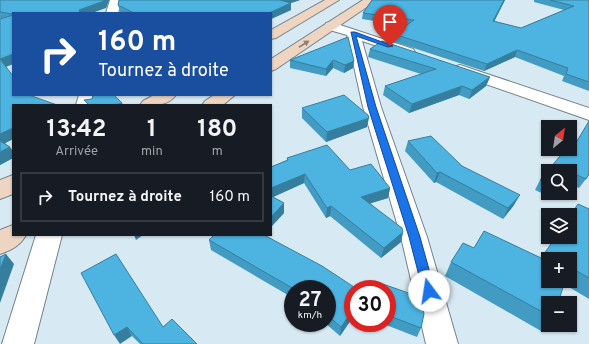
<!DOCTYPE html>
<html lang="fr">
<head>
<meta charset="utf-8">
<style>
	:root { --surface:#171b24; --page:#242831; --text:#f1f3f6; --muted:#9ea1a6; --line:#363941 }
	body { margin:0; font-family:Overpass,sans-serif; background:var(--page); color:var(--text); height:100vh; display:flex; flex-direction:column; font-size:15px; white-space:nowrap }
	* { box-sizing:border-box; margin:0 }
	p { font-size:13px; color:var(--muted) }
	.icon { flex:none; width:22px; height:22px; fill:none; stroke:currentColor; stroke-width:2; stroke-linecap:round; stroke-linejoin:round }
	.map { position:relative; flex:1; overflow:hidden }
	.sheet { position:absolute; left:12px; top:104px; width:260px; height:132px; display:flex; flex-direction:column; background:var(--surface); border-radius:0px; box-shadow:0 1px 3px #0004 }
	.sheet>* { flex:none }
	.top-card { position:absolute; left:12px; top:12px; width:260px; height:84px; border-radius:0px; box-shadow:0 1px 3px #0004; background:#1a4fa0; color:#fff; overflow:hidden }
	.needle { width:26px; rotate:30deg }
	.buttons { position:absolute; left:541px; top:120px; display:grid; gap:8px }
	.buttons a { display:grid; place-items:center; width:36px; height:36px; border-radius:0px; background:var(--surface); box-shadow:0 1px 3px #0004; font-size:20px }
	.speed { position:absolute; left:284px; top:280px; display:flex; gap:8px; font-size:20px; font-weight:700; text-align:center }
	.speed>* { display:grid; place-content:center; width:52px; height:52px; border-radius:50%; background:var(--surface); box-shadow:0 1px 3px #0004; line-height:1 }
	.speed small { font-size:10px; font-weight:400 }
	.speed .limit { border:6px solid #d22; background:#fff; color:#111 }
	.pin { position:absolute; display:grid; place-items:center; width:34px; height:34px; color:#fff; margin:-41px -17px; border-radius:50% 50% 50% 0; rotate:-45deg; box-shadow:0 0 4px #0007 }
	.pin .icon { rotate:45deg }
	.me { position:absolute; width:44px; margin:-22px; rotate:346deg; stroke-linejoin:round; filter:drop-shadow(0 0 3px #0008) }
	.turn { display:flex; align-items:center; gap:14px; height:84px; padding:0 20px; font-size:18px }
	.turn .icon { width:52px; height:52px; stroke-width:2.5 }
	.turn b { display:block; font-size:28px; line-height:34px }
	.eta { display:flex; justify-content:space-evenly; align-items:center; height:68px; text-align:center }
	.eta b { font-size:24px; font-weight:700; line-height:28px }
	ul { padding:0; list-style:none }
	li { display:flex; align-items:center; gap:12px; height:50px; margin:0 8px 6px; padding:0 12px; border:2px solid var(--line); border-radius:0px }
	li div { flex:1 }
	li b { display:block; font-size:15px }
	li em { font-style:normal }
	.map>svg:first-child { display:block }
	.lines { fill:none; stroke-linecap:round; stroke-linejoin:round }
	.street-casing { stroke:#73838c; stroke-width:2 }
	.secondary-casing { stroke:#73838c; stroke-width:2 }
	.street { fill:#fff; fill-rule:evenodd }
	.secondary { fill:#eed5c1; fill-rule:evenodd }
	.wall { fill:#429bc2; fill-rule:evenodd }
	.shaded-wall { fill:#367e9e }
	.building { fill:#4db4e1; stroke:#367e9e }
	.oneway { fill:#8b8077 }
	.route { fill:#1a73e8; stroke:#114b97 }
</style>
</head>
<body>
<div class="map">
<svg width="589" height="344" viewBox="0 0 589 344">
	<rect width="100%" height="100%" fill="#d7e9f2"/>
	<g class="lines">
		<defs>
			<path id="street" d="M110,0H122L118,13H106Z
				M331,22L413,49L415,52L413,55L408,56L362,41L381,107L427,237L458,344H426L401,237L363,107L347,35L326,29L325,26L326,23Z
				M460,65L589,108V120L454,73L452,70L454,67Z
				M79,95H97L94,105H76Z
				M36,235H62L34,344H2Z"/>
			<path id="secondary" d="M325,0H339L276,38L271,39V30Z
				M363,0H377L276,69L271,71V59Z
				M154,95H176C167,107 153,105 140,105L143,101Z
				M214,95H235L223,105H202L205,101Z
				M13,175V194L0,199V180Z
				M13,225V235H26C20,246 11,250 0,254V230Z"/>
		</defs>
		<!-- street casing -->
		<use href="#street" class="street-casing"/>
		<!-- secondary casing -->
		<use href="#secondary" class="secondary-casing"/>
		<!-- street -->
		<use href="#street" class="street"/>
		<!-- secondary -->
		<use href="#secondary" class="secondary"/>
	</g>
	<!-- wall -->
	<path class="wall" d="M0,0H109L106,8L13,13V64L6,67L13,105V139L5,143L13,151V158L0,165V19H2L0,18Z
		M119,0H300L291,3V10L271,19V21V13H122L120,12L118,5Z
		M372,0H505L494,21L521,28L564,10L534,2V0H589V91L562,81L564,76L515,57L484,71L392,41L394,34L406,26L362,19L363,13Z
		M370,49L490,77L486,86L469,99L459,95L409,113L383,95L385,86L421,74L368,57Z
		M290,60L354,61L353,68L344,73L333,68L326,76L290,68Z
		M302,108L367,127L326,142L302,118Z
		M408,141L462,166L514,205L503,219L436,182L434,183L405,151Z
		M566,149L589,175L579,188L570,184V171H548V193H562L557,200L535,190L540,180Z
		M287,158L350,170L390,188L388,198L370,203L403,232L401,242L381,258L330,216L326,218L304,183L273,197L284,203V213L271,227V167L287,160Z
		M589,209V299L564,284L548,315V323L541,331L445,276L451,262L474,248L541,258L556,237H570ZM570,259V281H548Z
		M209,240L353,289V317L340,336L325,323H327V289H293V298L211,250Z
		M81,273L163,327L197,344H140L132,336Z
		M387,289L421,328L417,337L381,323H387Z"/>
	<!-- shaded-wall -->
	<path class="shaded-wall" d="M104,0H109L106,8L92,13H80L79,10Z
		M280,0H300L291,3V10L271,19V21V13H269Z
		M504,0H505L491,28L493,21Z
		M517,50L515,57L484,71L487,64Z
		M13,54V64L5,67L0,59Z
		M333,60V68L326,76V69Z
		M354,61L353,68L344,73L345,65Z
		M490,77L486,86L469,99L472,90Z
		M462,86L459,95L409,113L412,104Z
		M122,103L123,105H115Z
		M369,118L367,127L326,142L327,132Z
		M13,128V139L0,146V134Z
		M10,147L13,151V158L0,165V152Z
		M440,172L436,182L434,183L437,173Z
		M305,174L304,183L271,198V188Z
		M390,188L388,198L359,207L361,197Z
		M520,195L514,205L503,219L508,208Z
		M284,203V213L271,227V217Z
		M331,206L330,216L326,218L327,208Z
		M403,232L401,242L381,258L384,248Z
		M134,235H143L136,240Z
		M6,254L14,264L0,303V269Z
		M353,310V317L340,336L341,327Z
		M127,327L132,336L120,344L114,335Z"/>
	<!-- building -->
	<path class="building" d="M0,0H104V1L79,10L80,13H13V14L0,12Z
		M119,0H280L291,3L269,13H134L118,5Z
		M372,0H504L493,21L521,28L574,6L550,0H589V82L566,74L568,68L517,50L487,64L394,34L414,20L363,13Z
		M13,15V54L0,59L13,76V95H29L57,105H13V128L0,134V19Z
		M348,37L354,61L345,65L333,60L326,69L290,60Z
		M382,41L490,77L472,90L462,86L412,104L385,86L436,69L370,49Z
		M93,95H114L122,103L115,105H89L84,100L92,99Z
		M344,95L368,115L369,118L327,132L302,108Z
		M589,121V174L586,179L572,173L570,178V171H548V184L540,180L566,149L571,151Z
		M431,136L462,166L520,195L508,208L440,172L437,173L408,141Z
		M0,141L10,147L0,152Z
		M327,145L350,170L371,164L390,188L361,197L402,228L403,232L384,248L331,206L327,208L305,174L271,188V167L288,160L287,158Z
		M271,196L284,203L271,217Z
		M578,204L589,209V278L570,267V259H548V281H565L558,303H548V315L451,262L463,243L474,248L484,231L541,258L556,237H570V216Z
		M214,235H264L322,266L357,289H353V310L341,327L327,315V289H294L209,240Z
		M6,254L0,269V257Z
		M116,254L163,327L172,319L197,344H143L127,327L114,335L81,273Z
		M377,282L420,297L424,314L421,328L387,315V289H374Z"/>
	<!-- one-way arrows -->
	<defs><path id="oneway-solid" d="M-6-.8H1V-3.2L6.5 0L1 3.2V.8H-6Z"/></defs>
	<use class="oneway" href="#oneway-solid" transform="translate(304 44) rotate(-33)"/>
	<!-- route -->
	<path class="route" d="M351,32H355L393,46L388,47L356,36L376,107L420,237L435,291L434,295L429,297L425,295L423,291L409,237L368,107Z"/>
</svg>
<div class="buttons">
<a><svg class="needle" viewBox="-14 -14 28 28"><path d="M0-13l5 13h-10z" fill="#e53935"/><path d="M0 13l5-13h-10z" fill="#9ea1a6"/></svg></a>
<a><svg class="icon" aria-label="search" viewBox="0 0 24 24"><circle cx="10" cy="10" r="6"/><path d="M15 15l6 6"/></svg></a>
<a><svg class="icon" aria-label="layers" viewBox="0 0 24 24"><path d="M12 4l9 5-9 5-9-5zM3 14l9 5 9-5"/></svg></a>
<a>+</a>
<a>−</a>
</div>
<div class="speed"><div>27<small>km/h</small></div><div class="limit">30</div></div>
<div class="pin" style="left:390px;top:46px;background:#d93025"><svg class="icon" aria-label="arrive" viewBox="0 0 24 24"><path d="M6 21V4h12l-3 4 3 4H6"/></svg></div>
<svg class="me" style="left:429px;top:291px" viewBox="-20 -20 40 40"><circle r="19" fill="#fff"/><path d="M0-13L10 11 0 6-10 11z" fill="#1a73e8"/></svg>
<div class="top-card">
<div class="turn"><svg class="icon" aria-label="right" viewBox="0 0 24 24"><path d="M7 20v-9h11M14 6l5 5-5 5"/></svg><div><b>160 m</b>Tournez à droite</div></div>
</div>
<section class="sheet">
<div class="eta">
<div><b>13:42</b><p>Arrivée</p></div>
<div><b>1</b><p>min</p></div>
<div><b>180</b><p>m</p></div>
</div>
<ul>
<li><svg class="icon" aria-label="right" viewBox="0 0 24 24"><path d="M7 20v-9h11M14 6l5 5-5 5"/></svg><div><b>Tournez à droite</b></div><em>160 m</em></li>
</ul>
</section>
</div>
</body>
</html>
